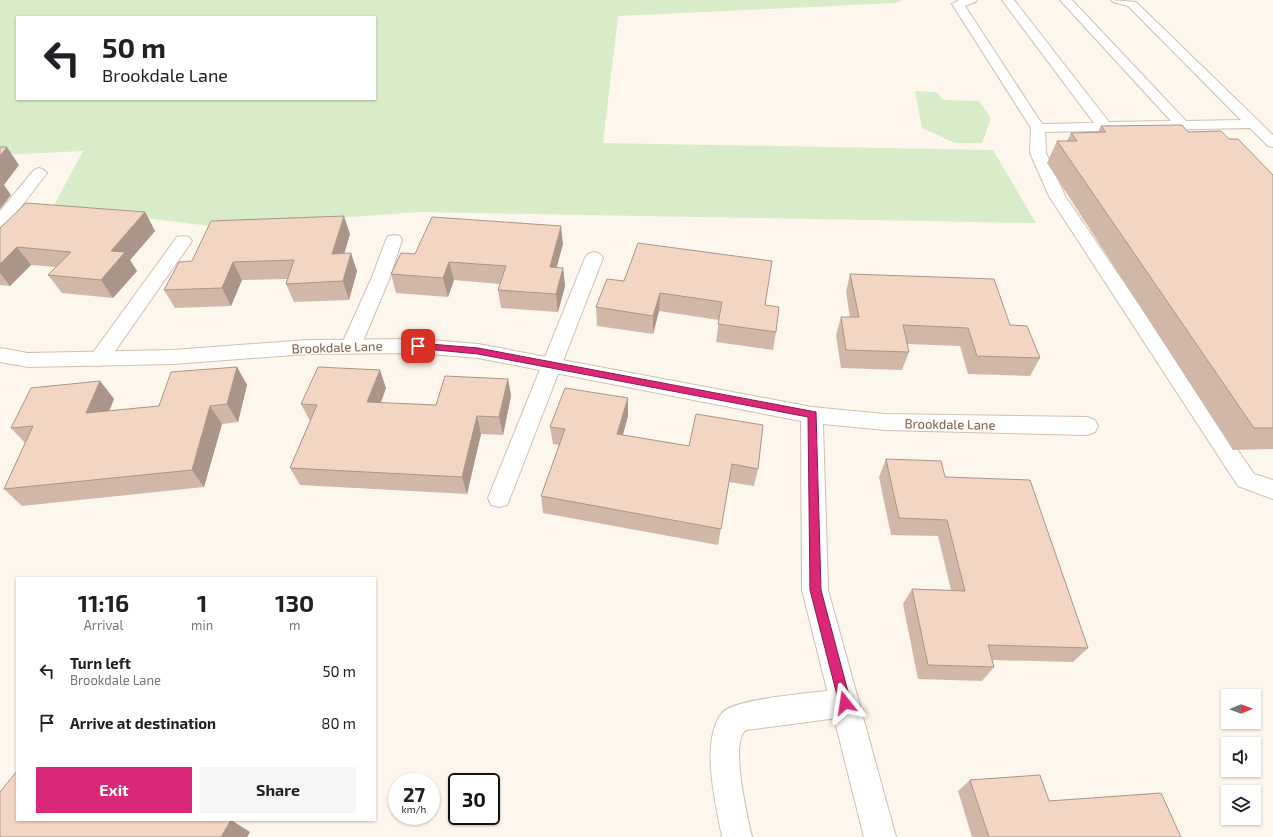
<!DOCTYPE html>
<html lang="en">
<head>
<meta charset="utf-8">
<style>
	:root { --surface:#fff; --page:#f6f6f6; --text:#202124; --muted:#757577; --accent:#db2777 }
	body { margin:0; font-family:"Exo 2",sans-serif; background:var(--page); color:var(--text); height:100vh; display:flex; flex-direction:column; font-size:15px; white-space:nowrap }
	* { box-sizing:border-box; margin:0 }
	p { font-size:13px; color:var(--muted) }
	.icon { flex:none; width:22px; height:22px; fill:none; stroke:currentColor; stroke-width:2; stroke-linecap:round; stroke-linejoin:round }
	.map { position:relative; flex:1; overflow:hidden }
	.details { position:absolute; left:16px; top:577px; width:360px; height:244px; display:flex; flex-direction:column; background:var(--surface); border-radius:0px; box-shadow:0 1px 3px #0004 }
	.details>* { flex:none }
	.banner { position:absolute; left:16px; top:16px; width:360px; height:84px; border-radius:0px; box-shadow:0 1px 3px #0004; background:#fff; color:var(--text); overflow:hidden }
	.needle { width:26px; rotate:89deg }
	.buttons { position:absolute; left:1221px; top:689px; display:grid; gap:8px }
	.buttons a { display:grid; place-items:center; width:40px; height:40px; border-radius:0px; background:var(--surface); box-shadow:0 1px 3px #0004; font-size:20px }
	.speed { position:absolute; left:388px; top:773px; display:flex; gap:8px; font-size:20px; font-weight:700; text-align:center }
	.speed>* { display:grid; place-content:center; width:52px; height:52px; border-radius:50%; background:var(--surface); box-shadow:0 1px 3px #0004; line-height:1 }
	.speed small { font-size:10px; font-weight:400 }
	.speed .limit { border:2px solid #111; border-radius:6px; background:#fff; color:#111 }
	.pin { position:absolute; display:grid; place-items:center; width:34px; height:34px; color:#fff; margin:-17px; border-radius:8px; box-shadow:0 2px 6px #0006 }
	.me { position:absolute; width:44px; margin:-22px; rotate:345deg; stroke-linejoin:round; filter:drop-shadow(0 0 3px #0008) }
	.turn { display:flex; align-items:center; gap:14px; height:84px; padding:0 20px; font-size:18px }
	.turn .icon { width:52px; height:52px; stroke-width:2.5 }
	.turn b { display:block; font-size:28px; line-height:34px }
	.eta { display:flex; justify-content:space-evenly; align-items:center; height:68px; text-align:center }
	.eta b { font-size:24px; font-weight:700; line-height:28px }
	.action { display:flex; gap:8px; margin-top:auto; padding:8px 20px }
	.action a { flex:1; height:46px; border-radius:0px; background:var(--accent); color:#fff; font-size:16px; font-weight:700; line-height:46px; text-align:center }
	.action a+a { background:var(--page); color:var(--text) }
	ul { padding:0; list-style:none }
	li { display:flex; align-items:center; gap:12px; height:52px; padding:0 20px }
	li div { flex:1 }
	li b { display:block; font-size:15px }
	li em { font-style:normal }
	.map>svg:first-child { display:block }
	.green { fill:#d8ecc9; fill-rule:evenodd }
	.lines { fill:none; stroke-linecap:round; stroke-linejoin:round }
	.lane-casing { stroke:#d1beb0; stroke-width:2 }
	.street-casing { stroke:#d1beb0; stroke-width:2 }
	.lane { fill:#fff; fill-rule:evenodd }
	.street { fill:#fff; fill-rule:evenodd }
	.wall { fill:#d1b7a8 }
	.shaded-wall { fill:#aa9588 }
	.building { fill:#f3d5c3; stroke:#aa9588 }
	.route { fill:#db2777; stroke:#8e194d }
	.labels { text-anchor:middle; dominant-baseline:central; stroke-width:3; stroke-linejoin:round; paint-order:stroke }
	.street-label { font-size:13px; fill:#7a5c4d; stroke:#fffaf3 }
</style>
</head>
<body>
<div class="map">
<svg width="1273" height="837" viewBox="0 0 1273 837">
	<rect width="100%" height="100%" fill="#fdf6ec"/>
	<!-- green -->
	<path class="green" d="M0,0H904L896,3L618,16L603,143L993,150L1036,223L418,212L219,227L53,207L83,151L0,155ZM17,17H375V99H17Z
		M915,91L936,92L943,100L979,101L991,118L982,143H955L922,128Z"/>
	<g class="lines">
		<defs>
			<path id="lane" d="M959,0H977L975,2L965,6L1042,124L1094,123L1002,0H1014L1109,122L1171,121L1060,0H1072L1186,121L1241,120L1128,6L1113,2L1111,0L1136,2L1273,135V147L1268,146L1250,128L1045,132L1046,153L1065,196L1254,474L1273,480V499L1238,486L1049,196L1030,153L1031,128L952,4Z
				M39,168L44,170L47,173L6,226L0,227V211L34,170Z
				M394,235L400,236L402,240L390,277L361,346L358,351L351,353L344,351L341,346L372,277L386,240L388,236Z
				M183,236L189,237L192,241L106,364L99,366L92,364L89,359L92,354L177,237Z
				M594,252L600,254L603,258L510,498L507,505L499,507L491,505L488,498L585,258L588,254Z
				M845,689L855,693L859,703L855,713L845,717L746,730C729,742 748,818 752,837H722C716,804 699,740 723,712C736,698 822,692 845,689Z"/>
			<path id="street" d="M418,339L478,344L812,407L885,414L1087,417L1095,420L1098,426L1095,432L1087,435L885,430L823,424L828,590L896,837H864L802,590L801,421L478,358L418,353L308,354L173,364L28,367L0,362V348L28,353L173,350L308,340Z"/>
		</defs>
		<!-- lane casing -->
		<use href="#lane" class="lane-casing"/>
		<!-- street casing -->
		<use href="#street" class="street-casing"/>
		<!-- lane -->
		<use href="#lane" class="lane"/>
		<!-- street -->
		<use href="#street" class="street"/>
	</g>
	<!-- wall -->
	<path class="wall" d="M1101,126L1188,132L1229,139L1273,175V449L1233,450L1047,163L1057,141H1067L1071,133L1098,132Z
		M145,212L155,231L130,260L137,271L113,298L62,293L48,275L56,267L31,265L10,286L0,285V228Z
		M350,234L344,253L357,271L349,300L294,302L286,284L287,279L242,280L231,306L175,308L164,290L192,261Z
		M563,244L556,268H563L565,286L558,312L501,308L498,290L500,284L454,280L448,297L396,293L391,274L415,254Z
		M850,274L1010,325L1040,358L1030,376L968,374L960,346L907,344L909,352L902,370L841,368L836,335L841,317H850L846,292Z
		M607,279L765,305L776,332L773,350L716,342L719,320L659,311L653,334L597,326L596,307Z
		M237,367L247,385L238,422L222,424L204,487L22,506L4,489L25,443L11,428L100,381L114,399L109,411L159,406Z
		M508,379L511,396L503,435L481,434L467,494L300,485L290,468L310,421L301,404L386,388L381,403L436,405Z
		M628,398V416L623,435L758,469L754,486L729,482L718,545L543,513L541,496L559,445L553,444L550,427Z
		M886,459L945,477L1088,648L1073,662L992,660L994,667L982,681L918,679L903,604L912,589L951,590L938,536L891,535L879,477Z
		M970,780L1049,801L1181,837H972L958,791Z"/>
	<!-- shaded-wall -->
	<path class="shaded-wall" d="M7,147L19,165L4,185L11,195L0,209V156Z
		M145,212L155,231L130,260L137,271L113,298L101,280L111,251Z
		M344,216L350,234L339,272L332,254Z
		M561,226L563,244L552,285L550,267Z
		M17,247L31,265L10,286L0,273V264Z
		M351,253L357,271L349,300L343,281Z
		M233,262L242,280L231,306L222,288Z
		M449,262L454,280L448,297L443,278Z
		M563,268L565,286L558,312L556,294Z
		M660,293L659,311L653,334V316Z
		M237,367L247,385L238,422L227,404Z
		M380,370L386,388L374,420L367,402Z
		M508,379L511,396L503,435L499,417Z
		M100,381L114,399L101,431L86,413Z
		M628,398V416L618,452L617,434Z
		M210,406L222,424L204,487L192,470Z
		M477,416L481,434L467,494L462,477Z
		M231,820L250,832L247,837H221Z"/>
	<!-- building -->
	<path class="building" d="M1182,125L1188,132L1221,131L1229,139H1238L1273,175V428H1254L1057,141H1077L1071,133L1106,132L1101,126Z
		M0,147H7L0,156Z
		M26,203L145,212L111,251L125,252L101,280L48,275L71,252L17,247L0,264V228Z
		M344,216L332,254L351,253L343,281L286,284L294,260L233,262L222,288L164,290L179,262L192,261L211,221Z
		M432,217L561,226L550,267L563,268L556,294L498,290L506,266L449,262L443,278L391,274L401,253L415,254Z
		M638,243L772,261L765,305L779,307L776,332L718,324L722,302L660,293L653,316L596,307L607,279L624,281Z
		M850,274L994,279L1010,325L1027,326L1040,358L977,356L968,328L903,325L909,352L846,350L841,317H859Z
		M237,367L227,404L210,406L192,470L4,489L33,426L11,428L31,388L100,381L86,413L159,406L171,372Z
		M318,367L380,370L367,402L436,405L445,376L508,379L499,417L477,416L462,477L290,468L317,405L301,404Z
		M565,388L628,398L617,434L689,446L696,414L763,425L758,469L732,464L721,529L541,496L565,429L550,427Z
		M886,459L941,461L945,477L1030,480L1088,648L988,645L994,667L928,665L912,589L965,591L947,520L899,518Z
		M17,771V820H231L221,837H0V792Z
		M1040,775L1049,801L1161,793L1181,837H989L970,780Z"/>
	<!-- route -->
	<path class="route" d="M418,343L478,348L816,412L821,590L851,703L849,707L845,709L841,707L839,703L810,590L808,417L478,354L415,348L414,346Z"/>
	<g class="labels">
		<!-- street labels -->
		<g class="street-label">
			<text transform="translate(337 347) rotate(-2)">Brookdale Lane</text>
			<text transform="translate(950 424) rotate(1)">Brookdale Lane</text>
		</g>
	</g>
</svg>
<div class="buttons">
<a><svg class="needle" viewBox="-14 -14 28 28"><path d="M0-13l5 13h-10z" fill="#e53935"/><path d="M0 13l5-13h-10z" fill="#757577"/></svg></a>
<a><svg class="icon" aria-label="sound" viewBox="0 0 24 24"><path d="M4 9h4l5-4v14l-5-4H4zM17 9q2 3 0 6"/></svg></a>
<a><svg class="icon" aria-label="layers" viewBox="0 0 24 24"><path d="M12 4l9 5-9 5-9-5zM3 14l9 5 9-5"/></svg></a>
</div>
<div class="speed"><div>27<small>km/h</small></div><div class="limit">30</div></div>
<div class="pin" style="left:418px;top:346px;background:#d93025"><svg class="icon" aria-label="arrive" viewBox="0 0 24 24"><path d="M6 21V4h12l-3 4 3 4H6"/></svg></div>
<svg class="me" style="left:845px;top:703px" viewBox="-20 -20 40 40"><path d="M0-17L14 15 0 8-14 15z" fill="#db2777" stroke="#fff" stroke-width="4"/></svg>
<div class="banner">
<div class="turn"><svg class="icon" aria-label="left" viewBox="0 0 24 24"><path d="M17 20v-9H6M10 6l-5 5 5 5"/></svg><div><b>50 m</b>Brookdale Lane</div></div>
</div>
<section class="details">
<div class="eta">
<div><b>11:16</b><p>Arrival</p></div>
<div><b>1</b><p>min</p></div>
<div><b>130</b><p>m</p></div>
</div>
<ul>
<li><svg class="icon" aria-label="left" viewBox="0 0 24 24"><path d="M17 20v-9H6M10 6l-5 5 5 5"/></svg><div><b>Turn left</b><p>Brookdale Lane</p></div><em>50 m</em></li>
<li><svg class="icon" aria-label="arrive" viewBox="0 0 24 24"><path d="M6 21V4h12l-3 4 3 4H6"/></svg><div><b>Arrive at destination</b></div><em>80 m</em></li>
</ul>
<div class="action"><a>Exit</a><a>Share</a></div>
</section>
</div>
</body>
</html>
